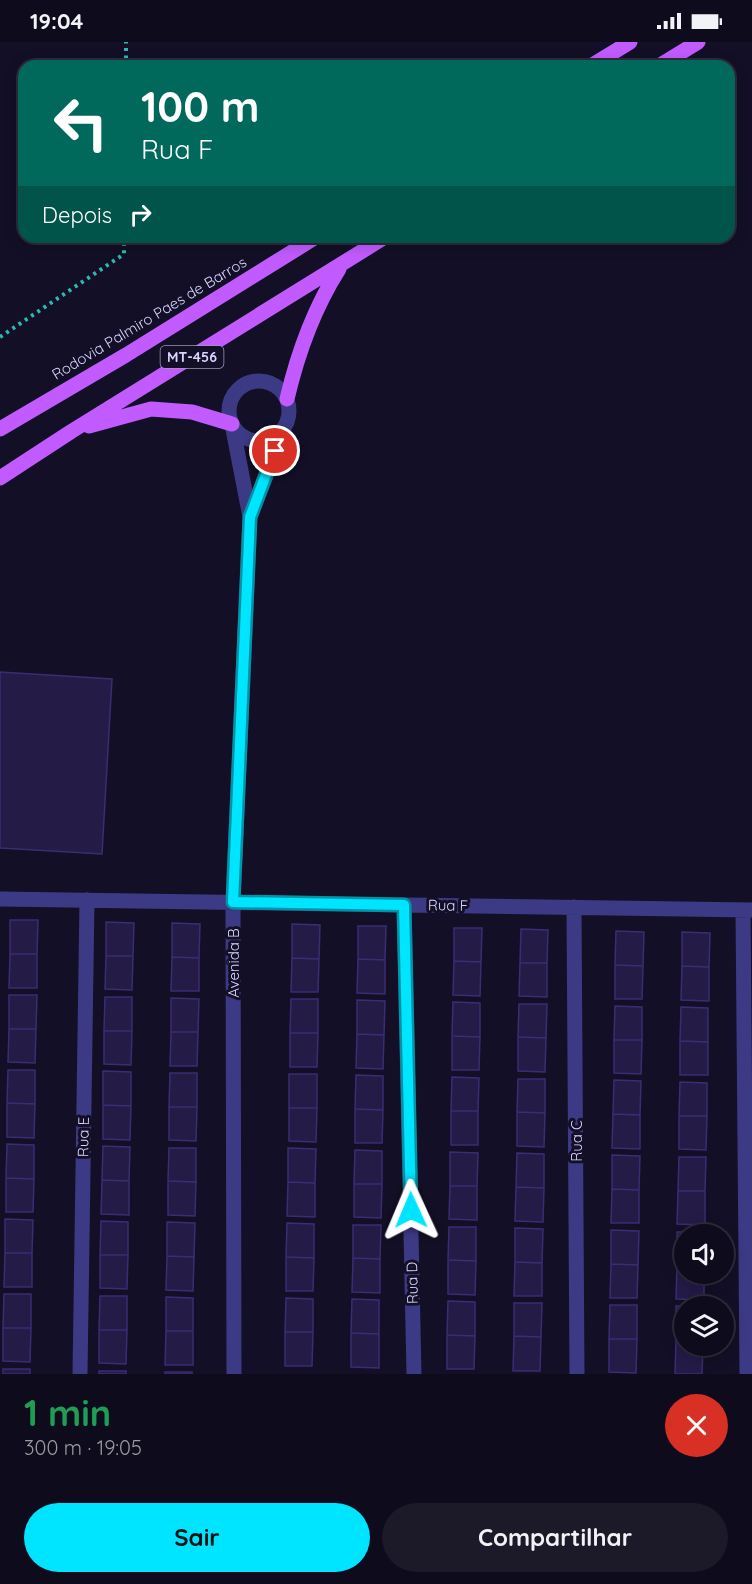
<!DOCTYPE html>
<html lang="pt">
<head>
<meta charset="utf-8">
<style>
	:root { --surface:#0e0b1c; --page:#1c1929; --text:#f1f3f6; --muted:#9b9ba3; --line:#2e2b3b; --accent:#00e5ff }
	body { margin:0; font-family:Quicksand,sans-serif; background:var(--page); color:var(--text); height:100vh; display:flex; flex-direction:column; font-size:22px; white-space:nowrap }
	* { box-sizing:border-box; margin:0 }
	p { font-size:20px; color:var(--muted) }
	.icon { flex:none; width:33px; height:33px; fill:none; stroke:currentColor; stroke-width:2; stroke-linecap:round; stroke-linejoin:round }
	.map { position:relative; height:1332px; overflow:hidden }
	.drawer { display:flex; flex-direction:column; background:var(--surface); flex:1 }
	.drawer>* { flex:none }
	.banner { position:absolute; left:18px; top:18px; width:717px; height:183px; border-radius:18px; box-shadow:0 3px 15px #0003,0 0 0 2px var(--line); background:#00695c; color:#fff; overflow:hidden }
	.tools { position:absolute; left:674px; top:1182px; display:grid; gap:12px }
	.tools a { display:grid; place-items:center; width:60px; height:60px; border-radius:50%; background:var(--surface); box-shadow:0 3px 15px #0003,0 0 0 2px var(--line); font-size:30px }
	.pin { position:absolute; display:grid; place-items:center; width:51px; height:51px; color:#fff; margin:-26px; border:3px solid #fff; border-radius:50%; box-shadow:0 2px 6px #0007 }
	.me { position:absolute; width:66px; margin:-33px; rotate:359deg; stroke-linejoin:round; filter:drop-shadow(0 0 4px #0008) }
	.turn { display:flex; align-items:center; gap:21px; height:126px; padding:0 24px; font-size:27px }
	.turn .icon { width:78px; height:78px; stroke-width:2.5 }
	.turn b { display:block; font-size:42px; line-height:51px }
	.then { display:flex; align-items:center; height:57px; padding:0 24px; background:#0003; gap:12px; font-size:22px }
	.round { display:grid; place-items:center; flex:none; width:63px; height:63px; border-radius:32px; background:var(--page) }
	.summary { display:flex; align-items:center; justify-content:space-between; height:102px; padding:0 24px }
	h1 { font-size:36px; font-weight:700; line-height:45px; color:#1e9e55 }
	.primary-button { display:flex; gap:12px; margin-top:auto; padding:12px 24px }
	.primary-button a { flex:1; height:69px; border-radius:36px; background:var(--accent); color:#111; font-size:24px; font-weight:700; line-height:69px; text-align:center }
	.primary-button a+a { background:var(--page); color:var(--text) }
	.status { display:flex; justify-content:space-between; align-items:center; height:42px; padding:0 30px; background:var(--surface); direction:ltr }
	.status svg { height:16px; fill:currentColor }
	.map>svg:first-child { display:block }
	.building { fill:#241b47; stroke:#3b2d73; stroke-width:1.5 }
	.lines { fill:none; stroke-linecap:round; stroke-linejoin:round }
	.path { stroke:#2fb8b0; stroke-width:4; stroke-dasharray:3 4.5; stroke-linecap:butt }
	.minor { stroke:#3d3a85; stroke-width:15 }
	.major { stroke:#c25bff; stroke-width:15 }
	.route-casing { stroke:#0095a6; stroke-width:15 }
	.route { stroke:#00e5ff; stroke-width:10 }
	.labels { text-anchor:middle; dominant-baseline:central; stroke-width:6; stroke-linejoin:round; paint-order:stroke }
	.shield { fill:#130f26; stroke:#9e99be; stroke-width:1.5 }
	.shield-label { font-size:14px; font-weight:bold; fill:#d9d4ff }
	.street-label { font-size:15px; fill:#d9d4ff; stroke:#130f26 }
</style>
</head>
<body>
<div class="status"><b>19:04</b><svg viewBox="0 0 49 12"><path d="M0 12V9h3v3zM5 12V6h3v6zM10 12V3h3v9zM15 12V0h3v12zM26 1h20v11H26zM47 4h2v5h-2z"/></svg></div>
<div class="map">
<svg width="752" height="1332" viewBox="0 0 752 1332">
	<rect width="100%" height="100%" fill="#130f26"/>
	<!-- building -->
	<path class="building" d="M0,630L112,637L102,812L0,806Z
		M10,878H38L37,912H10Z
		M106,880L134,881L133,914H106Z
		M172,881L200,882L199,916L172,915Z
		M292,882L320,883L319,917L292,916Z
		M358,884H386L385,918L358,917Z
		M454,886H482L481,920L454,919Z
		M521,887L548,888L547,921H520Z
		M616,889L644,890L643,924L615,923Z
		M682,890L710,891L709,925L682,924Z
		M10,912H37V946H9Z
		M106,914H133L132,948L105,947Z
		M172,915L199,916V949H171Z
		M292,916L319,917L318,950H291Z
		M358,917L385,918V952L357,951Z
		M454,919L481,920L480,954L453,953Z
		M520,921H547V955L519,954Z
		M615,923L643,924L642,957H615Z
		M682,924L709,925V959L681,958Z
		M9,953H37L36,987H9Z
		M105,955H132V989H104Z
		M171,956L199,957L198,990H171Z
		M291,957H318V991H290Z
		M357,958L385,959L384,993L357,992Z
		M453,960L480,961V995L452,994Z
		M519,962H547L546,996L518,995Z
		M615,964L642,965V998H614Z
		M681,965L708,966V1000L680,999Z
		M9,987H36L35,1021L8,1020Z
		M104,989H132L131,1023L104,1022Z
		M171,990H198L197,1024H170Z
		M290,991H318L317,1025H290Z
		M357,992L384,993L383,1027L356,1026Z
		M452,994L480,995L479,1028H452Z
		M518,995L546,996L545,1030L518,1029Z
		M614,998H642L641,1032L614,1031Z
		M680,999L708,1000V1033H680Z
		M8,1028H35V1062L7,1061Z
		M103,1029L131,1030V1064L103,1063Z
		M170,1031H197V1065H169Z
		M289,1032H317V1066H289Z
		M356,1033L383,1034V1068L355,1067Z
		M452,1035L479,1036L478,1069H451Z
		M518,1037H545V1071L517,1070Z
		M614,1038L641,1039L640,1073L613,1072Z
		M680,1040L707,1041V1074H679Z
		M7,1061L35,1062L34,1096L7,1095Z
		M103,1063L131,1064L130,1098L103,1097Z
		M169,1065H197L196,1099L169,1098Z
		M289,1066H317L316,1100L289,1099Z
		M355,1067L383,1068L382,1101H355Z
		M451,1069H478V1103H451Z
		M517,1070L545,1071L544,1105L517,1104Z
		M613,1072L640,1073V1107L612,1106Z
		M679,1074H707L706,1108L679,1107Z
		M7,1102L34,1103V1137L6,1136Z
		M103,1104L130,1105L129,1139L102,1138Z
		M169,1106H196V1140L168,1139Z
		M288,1106L316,1107L315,1141L288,1140Z
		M355,1108L382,1109V1142H354Z
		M450,1110L478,1111L477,1144H450Z
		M517,1111L544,1112V1146L516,1145Z
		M612,1113L640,1114L639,1148L612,1147Z
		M679,1115H706L705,1149H678Z
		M6,1136L34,1137L33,1170H6Z
		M102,1138L129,1139V1173L101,1172Z
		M168,1139L196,1140L195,1174L168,1173Z
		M288,1140L315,1141V1175L287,1174Z
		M354,1142H382L381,1176L354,1175Z
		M450,1144H477V1178L449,1177Z
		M516,1145L544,1146L543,1180L515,1179Z
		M612,1147L639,1148V1181H611Z
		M678,1149H705V1183L677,1182Z
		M5,1177L33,1178L32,1211H5Z
		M101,1179L128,1180V1213H100Z
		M167,1180L195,1181L194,1215L167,1214Z
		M287,1181L314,1182V1216L286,1215Z
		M353,1183H381L380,1217L353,1216Z
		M449,1185H476V1219L448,1218Z
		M515,1186L543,1187L542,1221L515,1220Z
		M611,1188L639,1189L638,1223L611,1222Z
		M677,1190H705V1192H684V1223H677Z
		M5,1211H32V1245H4Z
		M100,1213H128L127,1247L100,1246Z
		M167,1214L194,1215L193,1249L166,1248Z
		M286,1215L314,1216L313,1249H286Z
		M353,1216L380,1217V1251L352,1250Z
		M448,1218L476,1219L475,1253L448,1252Z
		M515,1220L542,1221V1254H514Z
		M611,1222L638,1223L637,1256H610Z
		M677,1223H684V1232H704V1258L676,1257Z
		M4,1252H31V1286H3Z
		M100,1254H127V1288H99Z
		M166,1255L193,1256V1289H166Z
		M286,1256L313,1257V1290H285Z
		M352,1257L379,1258V1292L351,1291Z
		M448,1259L475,1260V1294L447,1293Z
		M514,1261H542L541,1295L514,1294Z
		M610,1263H637V1297H609Z
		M676,1264H687H684V1298H676Z
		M3,1286H31L30,1320L3,1319Z
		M99,1288H127L126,1322L99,1321Z
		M166,1289H193V1323H165Z
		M285,1290H313L312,1324H285Z
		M351,1291L379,1292V1326L351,1325Z
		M447,1293L475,1294L474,1327H447Z
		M514,1294L541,1295L540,1329H513Z
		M609,1297H637L636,1331L609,1330Z
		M676,1298H684V1304H703L702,1332H675Z
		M3,1327H30V1332H3Z
		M99,1329H126V1332H99Z
		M165,1330H192V1332H165Z"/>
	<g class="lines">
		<!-- path -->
		<path class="path" d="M126,24V0
			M0,295L124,212V195"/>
		<!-- minor -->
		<path class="minor" d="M229 369a30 30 0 1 1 60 0a30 30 0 1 1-60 0Z
			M232,382L250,475L233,860L234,1332
			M250,475L284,388
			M0,857L752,868
			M404,863L414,1332
			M574,865L577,1332
			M743,868L747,1332
			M80,1332L87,858"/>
		<!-- major -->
		<path class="major" d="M591,24L630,0
			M659,24L698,0
			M287,357C298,310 313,268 339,227
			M89,384L151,367L192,370L232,382
			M0,387L126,313L316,195
			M0,436L72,389L385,195"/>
	</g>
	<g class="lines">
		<defs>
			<path id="route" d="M275,409L250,475L233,860L404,863L411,1168"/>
		</defs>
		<!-- route casing -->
		<use href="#route" class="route-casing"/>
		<!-- route -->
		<use href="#route" class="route"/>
	</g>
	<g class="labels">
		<!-- shield labels -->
		<rect class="shield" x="160.5" y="304" width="63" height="22" rx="4.5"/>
		<g class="shield-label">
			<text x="192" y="315">MT-456</text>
		</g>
		<!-- street labels -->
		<g class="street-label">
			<text transform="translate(149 276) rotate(-31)">Rodovia Palmiro Paes de Barros</text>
			<text transform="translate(448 863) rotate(1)">Rua F</text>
			<text transform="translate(233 921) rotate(-90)">Avenida B</text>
			<text transform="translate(83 1095) rotate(-89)">Rua E</text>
			<text transform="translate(576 1099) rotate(-90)">Rua C</text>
			<text transform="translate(412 1241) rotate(-91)">Rua D</text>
		</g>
	</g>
</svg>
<div class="tools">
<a><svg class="icon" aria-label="sound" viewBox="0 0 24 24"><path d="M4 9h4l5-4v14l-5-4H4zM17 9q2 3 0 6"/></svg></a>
<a><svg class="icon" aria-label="layers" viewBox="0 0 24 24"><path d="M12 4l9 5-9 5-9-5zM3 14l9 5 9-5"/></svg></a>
</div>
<div class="pin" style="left:275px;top:409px;background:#d93025"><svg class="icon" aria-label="arrive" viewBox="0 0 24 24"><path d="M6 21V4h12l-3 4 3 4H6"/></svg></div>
<svg class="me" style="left:411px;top:1168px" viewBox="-20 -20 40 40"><path d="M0-17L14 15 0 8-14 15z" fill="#00e5ff" stroke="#fff" stroke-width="4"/></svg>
<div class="banner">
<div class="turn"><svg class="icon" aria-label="left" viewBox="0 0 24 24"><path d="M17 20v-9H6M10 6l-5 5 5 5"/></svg><div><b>100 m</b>Rua F</div></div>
<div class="then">Depois<svg class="icon" aria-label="right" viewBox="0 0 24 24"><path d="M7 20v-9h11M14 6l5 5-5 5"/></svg></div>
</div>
</div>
<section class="drawer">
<div class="summary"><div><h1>1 min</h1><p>300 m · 19:05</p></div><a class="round" style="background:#d93025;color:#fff"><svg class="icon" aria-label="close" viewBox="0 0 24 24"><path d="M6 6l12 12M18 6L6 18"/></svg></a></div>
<div class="primary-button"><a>Sair</a><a>Compartilhar</a></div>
</section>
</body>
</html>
